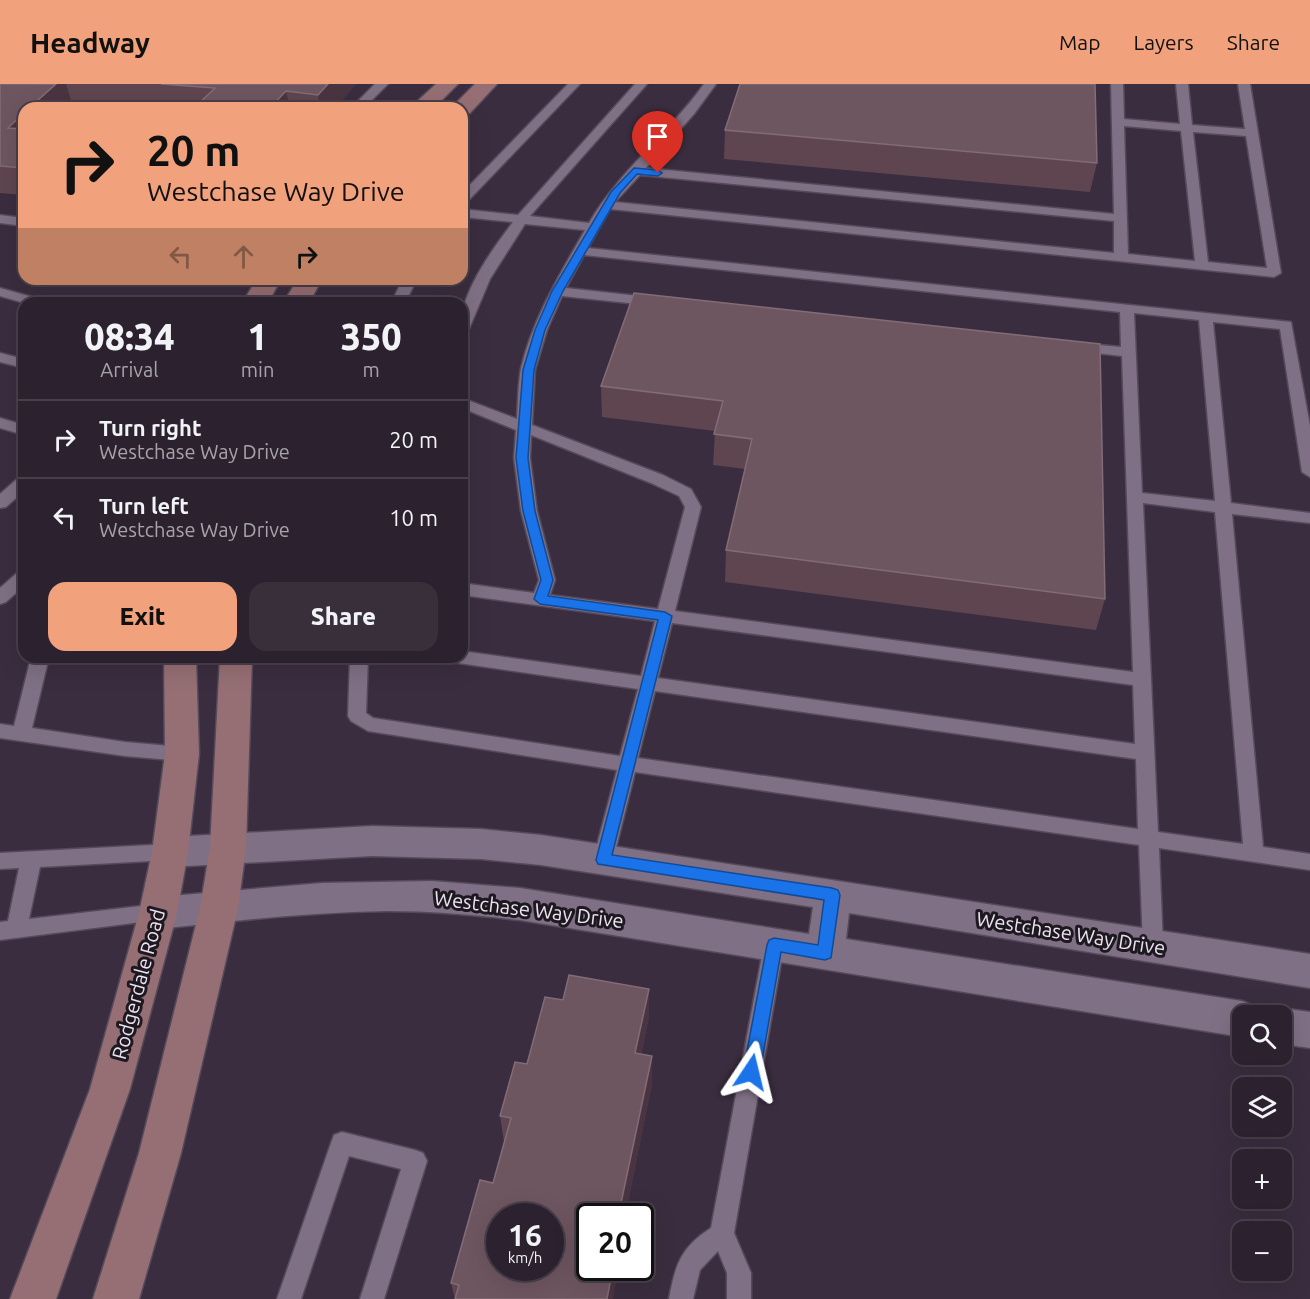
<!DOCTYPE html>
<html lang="en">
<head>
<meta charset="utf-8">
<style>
	:root { --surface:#2c222f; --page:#382f3b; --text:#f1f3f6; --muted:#a6a4aa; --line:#483f4b; --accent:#f1a17c }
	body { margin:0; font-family:Ubuntu,sans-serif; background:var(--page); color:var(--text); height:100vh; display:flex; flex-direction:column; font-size:22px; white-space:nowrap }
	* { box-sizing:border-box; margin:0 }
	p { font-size:20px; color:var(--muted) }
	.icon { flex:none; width:33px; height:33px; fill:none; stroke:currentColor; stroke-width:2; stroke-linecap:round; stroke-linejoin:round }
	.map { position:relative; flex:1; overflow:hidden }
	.panel { position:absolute; left:18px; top:213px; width:450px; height:366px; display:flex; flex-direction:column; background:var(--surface); border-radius:18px; box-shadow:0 6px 24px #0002,0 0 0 2px var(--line) }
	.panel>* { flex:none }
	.hud { position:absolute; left:18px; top:18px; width:450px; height:183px; border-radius:18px; box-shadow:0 6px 24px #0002,0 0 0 2px var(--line); background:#f1a17c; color:#111; overflow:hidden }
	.buttons { position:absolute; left:1232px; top:921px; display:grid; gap:12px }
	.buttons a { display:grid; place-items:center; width:60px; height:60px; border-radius:12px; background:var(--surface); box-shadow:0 6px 24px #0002,0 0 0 2px var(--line); font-size:30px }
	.speed { position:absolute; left:486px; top:1119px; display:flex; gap:12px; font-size:30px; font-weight:700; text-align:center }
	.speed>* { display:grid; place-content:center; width:78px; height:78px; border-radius:50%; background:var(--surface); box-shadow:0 6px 24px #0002,0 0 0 2px var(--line); line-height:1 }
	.speed small { font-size:15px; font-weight:400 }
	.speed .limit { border:3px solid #111; border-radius:9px; background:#fff; color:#111 }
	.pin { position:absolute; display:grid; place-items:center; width:51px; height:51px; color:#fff; margin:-62px -26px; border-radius:50% 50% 50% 0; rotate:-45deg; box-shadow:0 0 6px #0007 }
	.pin .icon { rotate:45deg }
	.me { position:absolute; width:66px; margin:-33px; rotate:10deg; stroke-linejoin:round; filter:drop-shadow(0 0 4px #0008) }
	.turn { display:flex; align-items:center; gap:21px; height:126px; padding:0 30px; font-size:27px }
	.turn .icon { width:78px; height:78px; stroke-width:2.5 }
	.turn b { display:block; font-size:42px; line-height:51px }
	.lanes { display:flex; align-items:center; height:57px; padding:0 30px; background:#0003; justify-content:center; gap:30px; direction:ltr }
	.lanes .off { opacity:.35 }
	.eta { display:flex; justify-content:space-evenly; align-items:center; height:102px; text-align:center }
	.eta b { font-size:36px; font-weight:800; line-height:42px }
	.cta { display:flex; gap:12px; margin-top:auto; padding:12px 30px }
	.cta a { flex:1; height:69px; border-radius:18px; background:var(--accent); color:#111; font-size:24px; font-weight:800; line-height:69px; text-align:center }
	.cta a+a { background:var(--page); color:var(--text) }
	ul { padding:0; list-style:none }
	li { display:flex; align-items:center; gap:18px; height:78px; padding:0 30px; border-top:2px solid var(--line) }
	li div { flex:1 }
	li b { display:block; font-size:22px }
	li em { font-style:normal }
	header { display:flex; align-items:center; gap:36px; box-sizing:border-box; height:84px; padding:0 30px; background:var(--accent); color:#111 }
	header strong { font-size:28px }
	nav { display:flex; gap:33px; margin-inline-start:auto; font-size:21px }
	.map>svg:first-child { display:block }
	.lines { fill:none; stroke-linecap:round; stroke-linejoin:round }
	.lane-casing { stroke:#554a5a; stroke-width:3 }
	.street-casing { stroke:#554a5a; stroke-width:3 }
	.secondary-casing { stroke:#554a5a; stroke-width:3 }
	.lane { fill:#7f7085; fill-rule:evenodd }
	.street { fill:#7f7085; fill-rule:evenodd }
	.secondary { fill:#966f74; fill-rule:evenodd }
	.wall { fill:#5f454f }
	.shaded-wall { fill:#4a3441 }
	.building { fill:#6e5660; stroke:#826c76; stroke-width:1.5; fill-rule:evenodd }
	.route { fill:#1a73e8; stroke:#114b97; stroke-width:1.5 }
	.labels { text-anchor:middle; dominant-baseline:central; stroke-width:6; stroke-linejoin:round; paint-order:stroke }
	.street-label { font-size:20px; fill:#eae2ee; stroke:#1e1820 }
</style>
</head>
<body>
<header>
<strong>Headway</strong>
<nav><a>Map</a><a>Layers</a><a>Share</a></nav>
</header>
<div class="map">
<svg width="1310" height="1215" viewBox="0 0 1310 1215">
	<rect width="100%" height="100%" fill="#3a2d3f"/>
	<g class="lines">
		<defs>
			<path id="lane" d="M375,0H388L364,24H351Z
				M568,0H580L466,119L462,120V109Z
				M635,0H647L530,132L589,139C619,87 669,49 704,0H716L694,30L646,84L1114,130L1111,0H1123L1124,35L1180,40L1176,0H1188L1192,41L1245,45L1238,0H1250L1281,189L1274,193L610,125L588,164L1291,238L1310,342V393L1302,388L1280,245L1213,238L1231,419L1310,429V439L1232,430L1263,763L1310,770V786L1159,764L1163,862L1160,868L1153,871L1146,868L1143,862L1139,761L635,688L613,776L610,782L603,784L596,782L593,776L617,686L368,647L351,637L348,632L350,573H368L366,629L373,634L620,672L638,605L458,579L452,578L449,573H462V567L641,592L655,537L462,511V499L534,509L539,496L521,427L514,374L516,346L462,324V314L517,335C518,319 518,300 521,284C533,234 560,190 585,146L525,140L490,195L469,245L462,249C462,242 461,232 463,225C471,195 494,163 513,138L462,133V125L518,131ZM1124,42L1181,47L1195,177L1128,170ZM1193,48L1246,52L1267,184L1208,178ZM640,91L1114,137V169L615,118ZM584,171L1120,228L1121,263L1078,259L1071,263L1078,267L1122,272L1133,588L675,527L701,423L691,405L663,391L532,341L535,286L547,246L562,212L657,222L664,218L657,214L566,204ZM1134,229L1199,236L1215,417L1142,409ZM531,351L651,399L679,412L685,423L658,525L550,511L555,496L537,427L530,374ZM1143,419L1215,428L1243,760L1158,748ZM672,539L1133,601L1135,660L658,594ZM655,607L1136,675L1138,745L638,674Z
				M0,131L24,134V142L0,139Z
				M403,195H417L405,219H391Z
				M0,204L43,216L45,219H24L0,212Z
				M0,269L24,275V284L0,278Z
				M0,334L24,341V351L0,344Z
				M24,393V407L6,423L0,424V410L18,394Z
				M24,486V502L6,518L0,520V504L18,488Z
				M31,573H49L32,644L125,658L182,663L189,665L191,670L189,675L182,677L125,672L0,654V640L14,642Z
				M170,760L177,762L180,768L177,774L170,776L40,783L29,835L158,820L165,823L168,829L165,835L0,856V838L8,837L19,784L0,785V769Z
				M774,852L781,855L784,861L734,1149L751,1189V1215H727V1189L718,1167L700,1186L693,1215H669C675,1181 681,1163 711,1144L764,861L767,855Z
				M342,1048L415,1066L423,1069L427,1077L384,1215H360L401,1085L349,1072L301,1215H277L331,1059L334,1051Z"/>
			<path id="street" d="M372,742L481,745L541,751L1310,870V904L849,829L846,855L1242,917L1256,923L1260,932H1242V953L520,836C476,831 432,827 387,827C310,828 234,837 158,845L145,840L139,829L145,818L158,813L322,799L432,797L520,804L809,850L813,823L541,781L481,775L372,772L170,783L157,778L152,768L157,758L170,753Z
				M1281,924L1310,928V964L1281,960V932H1266Z"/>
			<path id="secondary" d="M436,0H458L434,24H410Z
				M475,0H497L470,29L462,30V24H451Z
				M257,195H281L268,219H242Z
				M298,195H322L309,219H283Z
				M164,573H196L199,670L188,768L177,829L130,1005L56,1215H10L90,1005L139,829L152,768L165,670Z
				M220,573H252L246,764L238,824L181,1069L139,1215H93L139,1069L200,824L210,764Z"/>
		</defs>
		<!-- lane casing -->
		<use href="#lane" class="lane-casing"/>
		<!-- street casing -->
		<use href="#street" class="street-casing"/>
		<!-- secondary casing -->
		<use href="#secondary" class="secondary-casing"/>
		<!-- lane -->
		<use href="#lane" class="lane"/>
		<!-- street -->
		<use href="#street" class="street"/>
		<!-- secondary -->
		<use href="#secondary" class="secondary"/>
	</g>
	<!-- wall -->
	<path class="wall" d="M0,0H356L335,24H137L72,19L24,24V111L0,109Z
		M725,46L1097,79L1090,108L724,75Z
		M634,209L1105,515L1096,546L725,498L726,466L745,385L713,381L715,347L602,333L601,302Z
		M649,933L641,970L652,999L626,1128V1132H590L455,1215L451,1199L493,1099L504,1058L500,1032L527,980Z"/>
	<!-- shaded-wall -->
	<path class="shaded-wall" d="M56,0H66L72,19L66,24H29Z
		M328,0H356L335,24H320L318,11Z
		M286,7L290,24H270Z
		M24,29V64L8,44Z
		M649,905V933L635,996V969Z
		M652,972V999L626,1128V1132H620V1124Z
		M613,1184H619L613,1215H607Z"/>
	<!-- building -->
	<path class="building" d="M0,0H56L29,24H24V29L8,44L24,45V84L0,82Z
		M161,0H328L318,11L286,7L270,24H194L215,4Z
		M740,0H1095L1097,79L725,46Z
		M634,209L1100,260L1105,515L726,466L752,355L714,350L723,317L601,302Z
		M569,891L649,905L635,969L652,972L620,1124L626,1125L624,1132H590V1184H613L607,1215H455L459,1201L451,1199L480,1096L493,1099L511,1034L500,1032L515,978L527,980L545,913L563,916ZM500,1132H550V1184H500Z"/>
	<!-- route -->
	<path class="route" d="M634,84L658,86L662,89L658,92L637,90L620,109L563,207L545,246L534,286L528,374L535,427L553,496L548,512L665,528L672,532L612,771L832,804L838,806L840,811L831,874L825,876L781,868L760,988L757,994L751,996L745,994L743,988L767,861L769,856L774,854L818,861L824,816L598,780L596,776L658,536L540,520L534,515L541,496L523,427L516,374L523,286L535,246L552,207L611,108Z"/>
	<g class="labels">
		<!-- street labels -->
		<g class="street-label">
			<text transform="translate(529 825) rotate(7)">Westchase Way Drive</text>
			<text transform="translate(1071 849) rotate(9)">Westchase Way Drive</text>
			<text transform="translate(138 900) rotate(-75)">Rodgerdale Road</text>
		</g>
	</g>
</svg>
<div class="buttons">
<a><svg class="icon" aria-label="search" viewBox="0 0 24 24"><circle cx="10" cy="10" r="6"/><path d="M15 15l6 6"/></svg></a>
<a><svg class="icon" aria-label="layers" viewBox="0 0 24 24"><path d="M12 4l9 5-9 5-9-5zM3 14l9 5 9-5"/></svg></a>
<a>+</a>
<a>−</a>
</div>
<div class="speed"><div>16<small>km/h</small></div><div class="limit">20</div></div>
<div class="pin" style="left:658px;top:89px;background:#d93025"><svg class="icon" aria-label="arrive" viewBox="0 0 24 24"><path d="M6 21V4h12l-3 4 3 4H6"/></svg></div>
<svg class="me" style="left:751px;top:988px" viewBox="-20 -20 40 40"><path d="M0-17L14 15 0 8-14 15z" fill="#1a73e8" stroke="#fff" stroke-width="4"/></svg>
<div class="hud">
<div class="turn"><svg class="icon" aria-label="right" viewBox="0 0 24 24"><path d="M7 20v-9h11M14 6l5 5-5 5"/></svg><div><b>20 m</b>Westchase Way Drive</div></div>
<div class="lanes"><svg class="icon off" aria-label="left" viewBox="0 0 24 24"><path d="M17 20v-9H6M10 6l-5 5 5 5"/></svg><svg class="icon off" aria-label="ahead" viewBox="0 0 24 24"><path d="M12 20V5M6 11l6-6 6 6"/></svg><svg class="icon" aria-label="right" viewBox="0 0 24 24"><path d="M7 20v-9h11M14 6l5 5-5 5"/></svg></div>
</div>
<section class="panel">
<div class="eta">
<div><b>08:34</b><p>Arrival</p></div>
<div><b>1</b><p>min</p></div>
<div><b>350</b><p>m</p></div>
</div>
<ul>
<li><svg class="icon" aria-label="right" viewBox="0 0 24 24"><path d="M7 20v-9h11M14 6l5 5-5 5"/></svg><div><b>Turn right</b><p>Westchase Way Drive</p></div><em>20 m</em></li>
<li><svg class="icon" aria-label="left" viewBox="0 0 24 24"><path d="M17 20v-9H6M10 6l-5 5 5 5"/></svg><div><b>Turn left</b><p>Westchase Way Drive</p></div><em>10 m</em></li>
</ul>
<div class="cta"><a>Exit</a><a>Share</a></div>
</section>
</div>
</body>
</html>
